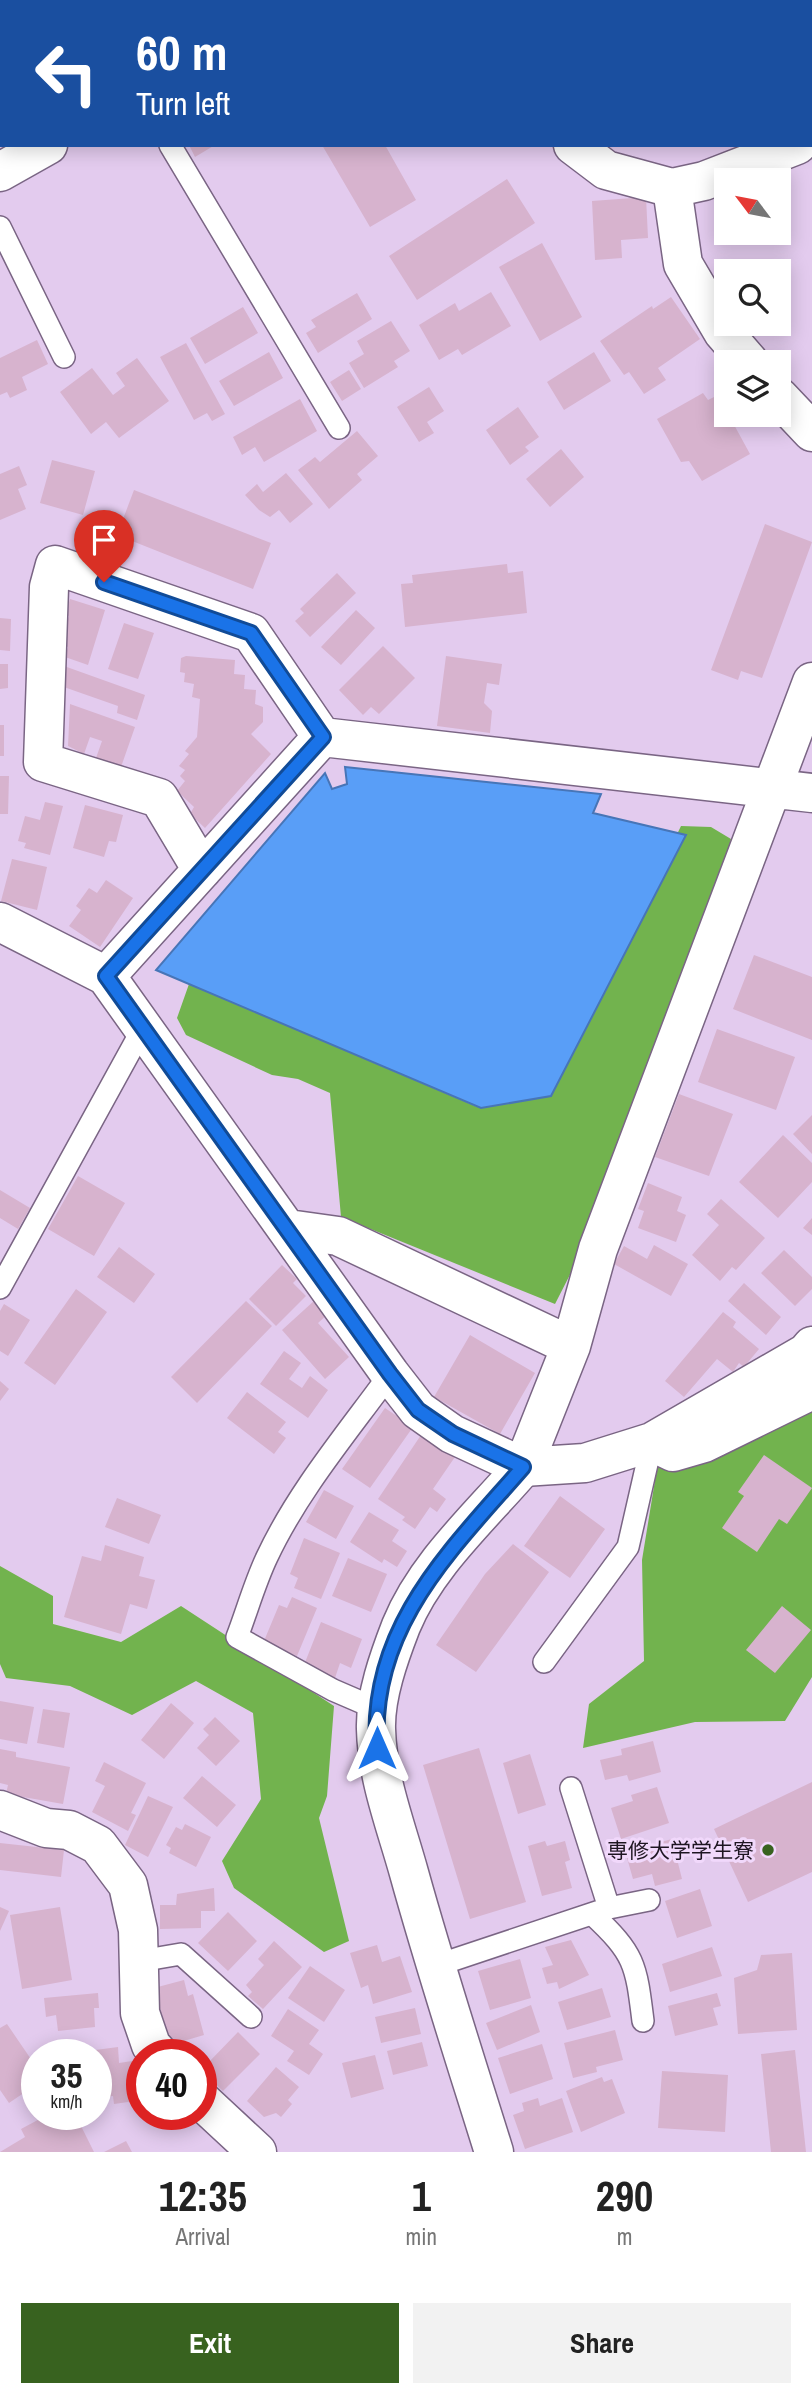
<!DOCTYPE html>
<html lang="en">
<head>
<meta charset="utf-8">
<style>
	:root { --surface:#fff; --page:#f2f2f2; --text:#222; --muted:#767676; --accent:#38621f }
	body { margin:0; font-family:"Archivo Narrow","Noto Sans JP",sans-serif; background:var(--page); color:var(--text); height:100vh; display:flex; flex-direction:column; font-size:26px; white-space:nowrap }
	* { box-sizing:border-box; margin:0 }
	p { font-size:23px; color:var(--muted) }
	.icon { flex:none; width:38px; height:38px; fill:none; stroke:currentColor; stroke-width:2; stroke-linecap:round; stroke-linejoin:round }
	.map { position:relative; height:2152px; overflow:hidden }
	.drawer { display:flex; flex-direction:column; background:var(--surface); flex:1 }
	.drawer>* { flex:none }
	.top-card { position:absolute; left:0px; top:0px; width:812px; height:147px; box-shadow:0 4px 18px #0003; background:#1a4fa0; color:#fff; overflow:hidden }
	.needle { width:46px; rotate:302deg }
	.fabs { position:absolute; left:714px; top:168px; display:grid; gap:14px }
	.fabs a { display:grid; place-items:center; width:77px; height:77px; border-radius:0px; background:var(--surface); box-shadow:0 4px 18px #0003; font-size:35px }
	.speed { position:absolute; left:21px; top:2039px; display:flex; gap:14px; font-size:35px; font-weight:700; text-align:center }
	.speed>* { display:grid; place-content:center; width:91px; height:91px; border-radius:50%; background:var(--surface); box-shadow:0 4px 18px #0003; line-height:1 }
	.speed small { font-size:18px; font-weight:400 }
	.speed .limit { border:10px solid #d22; background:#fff; color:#111 }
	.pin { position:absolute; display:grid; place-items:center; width:60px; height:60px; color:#fff; margin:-72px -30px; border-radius:50% 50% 50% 0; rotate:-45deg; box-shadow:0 0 7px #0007 }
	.pin .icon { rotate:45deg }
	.me { position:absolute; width:77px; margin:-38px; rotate:0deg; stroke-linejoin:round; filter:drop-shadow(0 0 5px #0008) }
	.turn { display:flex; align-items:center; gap:24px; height:147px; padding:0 21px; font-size:32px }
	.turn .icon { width:91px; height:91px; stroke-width:2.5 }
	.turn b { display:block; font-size:49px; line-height:60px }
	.eta { display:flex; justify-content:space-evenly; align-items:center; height:119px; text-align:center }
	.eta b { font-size:42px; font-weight:700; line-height:49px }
	.primary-button { display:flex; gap:14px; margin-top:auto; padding:14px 21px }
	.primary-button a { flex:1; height:80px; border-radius:0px; background:var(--accent); color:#fff; font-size:28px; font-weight:700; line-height:80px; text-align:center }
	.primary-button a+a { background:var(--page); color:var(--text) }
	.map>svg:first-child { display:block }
	.forest { fill:#72b34e }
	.water { fill:#599ef7; stroke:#4775b7; stroke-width:2 }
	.building { fill:#d7b3ce }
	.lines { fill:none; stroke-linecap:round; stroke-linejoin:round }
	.lane-casing { stroke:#7a6584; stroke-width:24 }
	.street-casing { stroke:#7a6584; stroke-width:41 }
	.secondary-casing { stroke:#7a6584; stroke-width:41 }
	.lane { stroke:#fff; stroke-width:21 }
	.street { stroke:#fff; stroke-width:38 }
	.secondary { stroke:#fff; stroke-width:38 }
	.route-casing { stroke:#114b97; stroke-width:18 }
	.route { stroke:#1a73e8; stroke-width:12 }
	.poi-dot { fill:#38621f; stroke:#f1d8fb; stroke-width:2.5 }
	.labels { text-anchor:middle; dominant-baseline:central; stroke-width:6; stroke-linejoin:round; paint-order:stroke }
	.poi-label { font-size:21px; fill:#1e1521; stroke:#f1d8fb; text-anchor:end }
</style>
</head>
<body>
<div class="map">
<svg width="812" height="2152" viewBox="0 0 812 2152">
	<rect width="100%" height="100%" fill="#e3cbee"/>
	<!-- forest -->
	<path class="forest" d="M681,826L711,827L731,839L716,903L601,1214L555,1304L341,1217L330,1093L298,1079L272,1075L186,1035L177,1018L189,984L480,1108L550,1096Z
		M812,1386V1677L785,1721L695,1722L583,1748L589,1704L644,1661L642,1560L658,1462Z
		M0,1566L53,1596V1624L121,1642L181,1606L334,1706L327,1796L319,1818L349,1941L324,1952L234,1888L222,1861L261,1799L253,1713L196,1681L132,1715L70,1686L6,1678L0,1664Z"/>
	<!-- water -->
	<path class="water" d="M345,767L601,794L593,813L686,835L551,1096L481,1108L156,970L325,773L332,789L347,784Z"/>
	<!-- building -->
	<path class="building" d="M189,145H215L195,157Z
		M322,145H385L416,200L370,227Z
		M507,179L535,223L417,300L389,256Z
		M646,197L648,238L621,240L622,258L595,260L592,201Z
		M542,243L582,317L540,341L499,267Z
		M491,292L511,326L462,355L458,349L439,360L419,325L455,303L459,311Z
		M357,293L372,319L318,353L306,333L316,327L311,320Z
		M671,297L700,339L658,368L666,380L644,394L629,372L624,375L600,341L652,306L653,309Z
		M243,307L258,333L205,364L190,338Z
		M391,321L410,351L394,361L398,367L364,388L349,363L364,354L357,341Z
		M37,340L48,364L22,377L27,390L10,398L7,392L0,395V358Z
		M186,343L225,414L212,421L207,413L194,420L160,357Z
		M269,352L283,378L234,406L219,381Z
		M594,352L611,381L564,410L547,382Z
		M137,358L169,401L119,438L106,422L91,434L60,392L92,368L113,395L125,386L116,373Z
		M349,370L361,389L342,401L330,382Z
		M429,387L444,411L427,422L434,433L419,442L397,407Z
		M703,393L708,400L720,394L726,404V415L735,417L732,421L750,454L702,481L689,461L681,462L657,419Z
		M300,399L317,431L264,462L255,447L242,455L233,437Z
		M518,407L539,437L525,447L529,451L510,465L486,430Z
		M357,431L378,456L357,474L362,480L329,509L298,470L315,457L320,462Z
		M561,449L584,477L550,507L526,479Z
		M52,460L95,471L83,515L40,503Z
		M19,466L27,485L18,489L26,509L0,520V474Z
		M286,473L313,504L290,523L279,510L270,517L259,510L245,495L257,484L263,492Z
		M134,490L271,543L253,589L117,535Z
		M765,524L812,542L762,678L741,671L738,680L711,670Z
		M507,564L508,573L523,571L527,613L405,627L401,584L413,583L412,575Z
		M337,573L356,593L310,637L295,621L304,613L300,609Z
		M70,599L105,610L88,665L65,657L68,647L60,644L69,616L65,615Z
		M356,610L375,628L341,665L321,647Z
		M0,618L11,619L10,651L0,650Z
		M124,623L154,633L138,679L108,669Z
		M383,646L415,678L379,714L371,707L363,715L339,690Z
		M186,656L235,660L234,674L245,675L244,689L256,690L255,704L263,707V722L251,734L271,754L205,828L190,814L194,807L177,791L185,781L180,776L185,770L179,766L189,754L185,751L197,737L200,699L192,697L194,684L184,682L185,673L180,672L181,658Z
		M446,656L502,664L499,685L487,683L484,703L492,711L490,733L437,726Z
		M0,664H8V688L0,689Z
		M64,666L145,695L137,720L117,713L118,706L61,686Z
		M70,704L135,727L121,767L96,758L102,741L90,737L84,754L68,746Z
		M0,725H4V756H0Z
		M0,776H9L8,814H0Z
		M45,802L63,806L50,855L24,848L26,843L18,841L25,816L40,820Z
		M85,805L123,815L116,842L109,841L104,857L73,848Z
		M12,859L47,867L37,910L1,901Z
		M106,880L133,898L100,947L69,926L81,910L76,906L89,888L97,893Z
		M754,955L812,977V1040L733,1009Z
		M717,1029L795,1057L776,1110L698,1082Z
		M679,1094L733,1114L709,1176L655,1157Z
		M812,1115V1154L793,1134Z
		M783,1135L812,1163V1182L778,1218L739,1182Z
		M78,1176L125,1203L94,1256L48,1229Z
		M648,1183L682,1197L677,1211L686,1215L676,1242L638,1228L644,1211L638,1209Z
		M0,1190L30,1208L18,1229L0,1218Z
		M721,1199L765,1238L736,1270L732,1267L720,1281L692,1255L719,1225L707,1214Z
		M812,1218V1235L803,1228Z
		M654,1245L688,1264L671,1296L614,1264L624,1246L647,1259Z
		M119,1247L155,1274L134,1303L97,1277Z
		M784,1250L812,1277V1289L795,1306L761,1273Z
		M282,1265L297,1279L293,1283L306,1296L276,1326L249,1299Z
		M744,1283L781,1317L766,1335L728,1301Z
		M76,1289L107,1312L55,1385L24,1363Z
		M315,1300L328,1314L318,1323L349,1357L325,1379L282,1330Z
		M246,1301L272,1326L197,1403L171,1377Z
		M4,1304L30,1320L8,1356L0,1351V1311Z
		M723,1312L736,1322L733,1327L759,1349L744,1367L739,1363L733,1372L717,1359L684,1397L665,1381Z
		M470,1335L535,1373L500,1434L434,1397Z
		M284,1351L301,1363L289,1379L302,1388L310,1376L328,1390L308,1418L260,1384Z
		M0,1381L9,1389L0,1401Z
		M247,1392L286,1422L278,1432L286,1438L274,1454L227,1418Z
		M385,1408L413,1427L370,1488L342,1469Z
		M421,1435L457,1454L433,1489L446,1499L437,1512L430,1507L415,1529L402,1520L405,1517L378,1499Z
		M764,1455L812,1488L787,1524L779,1519L757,1552L722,1528L744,1496L738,1492Z
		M324,1490L354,1506L336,1539L306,1522Z
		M560,1496L605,1529L570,1578L524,1546Z
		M117,1498L161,1515L149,1544L105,1527Z
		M369,1512L399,1530L392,1541L407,1551L397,1567L384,1559L382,1563L350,1542Z
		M304,1538L340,1553L321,1599L294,1588L298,1578L290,1574Z
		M513,1544L549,1572L476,1672L436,1645L485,1574Z
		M105,1545L144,1557L139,1576L155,1580L147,1609L130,1604L121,1634L64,1617L82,1556L101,1561Z
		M348,1558L387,1574L371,1612L332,1596Z
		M292,1597L317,1608L297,1656L264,1641L279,1605L287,1608Z
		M782,1606L811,1630L775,1673L746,1650Z
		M321,1622L362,1639L351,1668L340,1663L335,1678L304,1665Z
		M0,1701L34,1707L27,1744L0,1739Z
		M171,1703L194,1723L164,1759L141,1740Z
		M43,1709L70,1713L64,1748L37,1743Z
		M215,1717L240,1741L216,1766L197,1748L209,1735L203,1729Z
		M653,1741L661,1772L629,1781L627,1775L605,1780L600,1760L622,1755L621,1749Z
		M479,1748L526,1902L470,1919L423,1765Z
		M0,1749L16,1752V1757L70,1767L63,1804L6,1794L8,1785L0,1783Z
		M530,1754L546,1805L518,1814L503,1763Z
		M104,1762L146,1783L131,1813L136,1815L128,1831L92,1812L105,1786L95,1781Z
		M202,1776L236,1805L217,1827L183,1798Z
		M812,1782V1872L748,1902L714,1829Z
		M657,1787L669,1823L621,1839L611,1808L633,1801L631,1795Z
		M148,1796L173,1807L148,1857L125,1845Z
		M185,1824L211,1837L196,1867L169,1853L171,1848L166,1845L176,1827L182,1830Z
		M672,1839L682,1879L655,1886L652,1874L633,1879L627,1858L644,1854L642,1847Z
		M545,1841L547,1846L565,1841L570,1860L565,1862L572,1888L542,1896L528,1846Z
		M0,1843L64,1850L61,1877L0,1870Z
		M214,1888L215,1911H201V1928L160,1929V1905H176L177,1894Z
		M700,1889L712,1926L677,1938L665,1901Z
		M0,1907L9,1911L0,1931Z
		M60,1907L72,1980L22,1989L10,1915Z
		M228,1912L257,1941L228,1971L198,1943Z
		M571,1940L589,1975L559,1989L557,1982L547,1984L542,1968L553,1965L545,1947Z
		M274,1941L302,1967L263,2009L248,1996L252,1992L246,1985L264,1965L258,1959Z
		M377,1945L382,1962L400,1956L412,1992L373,2004L368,1985L361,1988L350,1953Z
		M712,1947L722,1976L670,1992L662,1964Z
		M792,1953L797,2030L738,2034L734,1978L757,1970L761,1955Z
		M520,1959L531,1998L490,2010L478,1971Z
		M310,1966L345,1990L324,2022L288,1998Z
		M184,1980L188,1996L193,1994L204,2035L170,2045L154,1988Z
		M602,1988L611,2017L567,2030L558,2002Z
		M98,1993L99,2008H94L95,2027L58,2031L56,2015L46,2017L44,1998Z
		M717,1993L721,2006L713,2008L718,2025L675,2036L668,2006Z
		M531,2005L540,2032L497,2050L486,2023Z
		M415,2008L421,2034L381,2043L375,2017Z
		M288,2009L319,2030L309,2044L323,2054L309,2075L287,2061L294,2051L271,2036Z
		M7,2024L37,2068V2084L9,2103L0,2090V2028Z
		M615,2030L623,2060L596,2067L597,2072L573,2078L564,2043Z
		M238,2032L260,2054L223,2091L208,2077L215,2070L208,2063Z
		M422,2042L428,2066L393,2075L387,2051Z
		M542,2044L553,2079L510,2094L498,2058Z
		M118,2047L119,2063L132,2061L135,2080L142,2079V2100L114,2104L113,2096L97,2098L96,2054H88V2051Z
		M795,2050L806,2152H771L761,2054Z
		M375,2055L384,2089L351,2098L342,2063Z
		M276,2067L299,2087L288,2100L292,2104L281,2117L276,2113L264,2117L247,2101Z
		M662,2071L728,2075L725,2132L658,2128Z
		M602,2077L604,2082L612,2079L625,2113L581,2132L566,2091Z
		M538,2098L540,2106L562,2098L573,2132L525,2149L513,2115L524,2111L522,2103Z
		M49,2114H65L69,2122L77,2118L94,2152H0L25,2137L21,2129Z
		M126,2141L132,2152H104Z"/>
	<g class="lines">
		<defs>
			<path id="lane" d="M79,0L80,2
				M427,2L428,0
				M0,82L2,84
				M170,145L339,428
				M0,227L64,357
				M0,1288L143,1028
				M544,1662L628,1547L652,1442
				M377,1709L333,1690L237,1637C247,1611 255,1582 267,1557C298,1491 347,1433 390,1374
				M571,1788L609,1908
				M592,1914C635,1954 636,1964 643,2021
				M140,1961L181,1954L251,2017
				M435,1966L609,1908L649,1900"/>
			<path id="street" d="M324,0L337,2
				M573,145L606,170L672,188L704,181L797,145
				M0,172L48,145
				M672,188L683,264L723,332L749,362
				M779,397L812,432
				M202,870L159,798L43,762L49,587L55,565L251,633L322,737L812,793
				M0,922L106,976L390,1374L418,1410L452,1434L523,1467L585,1463L652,1442L806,1353L812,1346
				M106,976L322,737
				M288,1229L338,1236L571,1346
				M652,1442L673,1452L704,1443L812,1390
				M523,1467L571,1346L598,1249L812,682
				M0,1810L46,1828L69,1830L98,1845L128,1885L138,1930L140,2013L151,2045L159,2054
				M201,2100L257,2152"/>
			<path id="secondary" d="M494,2152C465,2059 435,1967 409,1873C396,1826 377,1778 376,1729C375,1696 389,1657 401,1626C426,1565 480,1517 523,1467"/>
		</defs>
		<!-- lane casing -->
		<use href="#lane" class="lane-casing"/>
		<!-- street casing -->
		<use href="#street" class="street-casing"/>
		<!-- secondary casing -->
		<use href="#secondary" class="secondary-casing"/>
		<!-- lane -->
		<use href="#lane" class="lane"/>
		<!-- street -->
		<use href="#street" class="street"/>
		<!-- secondary -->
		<use href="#secondary" class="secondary"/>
	</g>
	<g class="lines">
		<defs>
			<path id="route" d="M104,582L251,633L323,737L106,976L390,1374L418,1410L453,1434L523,1467C451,1550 369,1627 377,1748"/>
		</defs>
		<!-- route casing -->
		<use href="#route" class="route-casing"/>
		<!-- route -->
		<use href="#route" class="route"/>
	</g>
	<!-- markers -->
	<circle class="poi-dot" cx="768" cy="1850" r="7"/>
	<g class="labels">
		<!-- poi labels -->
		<g class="poi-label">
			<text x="754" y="1850">専修大学学生寮</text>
		</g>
	</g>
</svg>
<div class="fabs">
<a><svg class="needle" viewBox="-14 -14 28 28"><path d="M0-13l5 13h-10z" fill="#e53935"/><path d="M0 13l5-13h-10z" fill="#767676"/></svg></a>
<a><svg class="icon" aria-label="search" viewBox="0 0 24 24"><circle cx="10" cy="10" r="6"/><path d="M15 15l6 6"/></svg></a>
<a><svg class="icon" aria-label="layers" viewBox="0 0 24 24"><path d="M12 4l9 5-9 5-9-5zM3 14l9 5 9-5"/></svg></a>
</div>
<div class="speed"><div>35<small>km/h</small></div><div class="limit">40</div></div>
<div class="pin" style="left:104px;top:582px;background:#d93025"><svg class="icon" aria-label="arrive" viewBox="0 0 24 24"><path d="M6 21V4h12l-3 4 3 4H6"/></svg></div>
<svg class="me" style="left:377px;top:1748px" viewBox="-20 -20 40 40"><path d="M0-17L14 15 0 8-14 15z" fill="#1a73e8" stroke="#fff" stroke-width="4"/></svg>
<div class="top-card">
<div class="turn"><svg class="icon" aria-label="left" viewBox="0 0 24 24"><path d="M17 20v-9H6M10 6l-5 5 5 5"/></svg><div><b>60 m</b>Turn left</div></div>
</div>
</div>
<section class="drawer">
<div class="eta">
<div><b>12:35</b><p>Arrival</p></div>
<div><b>1</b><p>min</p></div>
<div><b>290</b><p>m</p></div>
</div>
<div class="primary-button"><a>Exit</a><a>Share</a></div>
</section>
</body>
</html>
